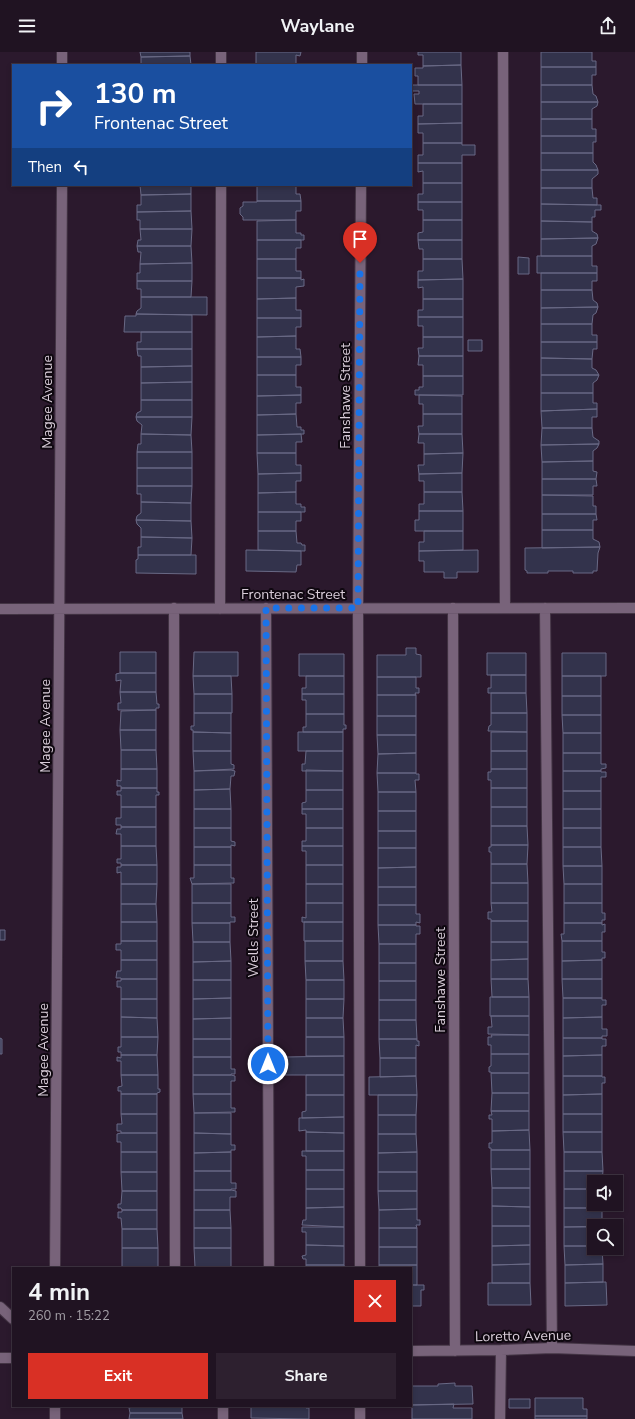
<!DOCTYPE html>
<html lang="en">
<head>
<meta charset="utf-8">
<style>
	:root { --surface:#201322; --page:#2d202f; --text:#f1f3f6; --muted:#a29ea5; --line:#3d3240; --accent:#d93025 }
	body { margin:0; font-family:"Nunito Sans",sans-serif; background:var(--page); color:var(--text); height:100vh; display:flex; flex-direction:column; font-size:15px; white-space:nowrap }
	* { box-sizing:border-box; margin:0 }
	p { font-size:13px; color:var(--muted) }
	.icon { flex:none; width:22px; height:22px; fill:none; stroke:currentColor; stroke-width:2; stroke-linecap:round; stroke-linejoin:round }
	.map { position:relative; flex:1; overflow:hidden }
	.panel { position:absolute; left:12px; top:1215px; width:400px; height:140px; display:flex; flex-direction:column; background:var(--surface); border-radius:0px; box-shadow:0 2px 6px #0003,0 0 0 1px var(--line) }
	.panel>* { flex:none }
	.top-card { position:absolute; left:12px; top:12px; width:400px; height:122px; border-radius:0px; box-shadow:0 2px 6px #0003,0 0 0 1px var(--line); background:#1a4fa0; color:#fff; overflow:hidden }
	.controls { position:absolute; left:587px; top:1123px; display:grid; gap:8px }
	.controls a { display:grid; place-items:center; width:36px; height:36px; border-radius:0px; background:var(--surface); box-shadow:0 2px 6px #0003,0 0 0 1px var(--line); font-size:20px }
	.pin { position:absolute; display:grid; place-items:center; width:34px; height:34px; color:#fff; margin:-41px -17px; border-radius:50% 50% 50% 0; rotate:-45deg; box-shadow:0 0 4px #0007 }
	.pin .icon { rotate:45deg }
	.me { position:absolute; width:44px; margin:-22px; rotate:0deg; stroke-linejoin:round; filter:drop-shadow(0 0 3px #0008) }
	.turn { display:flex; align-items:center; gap:14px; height:84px; padding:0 16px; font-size:18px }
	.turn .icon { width:52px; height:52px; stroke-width:2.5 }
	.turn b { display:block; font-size:28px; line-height:34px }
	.then { display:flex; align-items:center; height:38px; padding:0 16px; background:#0003; gap:8px; font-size:15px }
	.round { display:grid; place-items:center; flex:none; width:42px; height:42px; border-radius:0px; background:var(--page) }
	.head { display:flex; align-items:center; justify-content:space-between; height:68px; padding:0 16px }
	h1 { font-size:24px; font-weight:700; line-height:30px }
	.button { display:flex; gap:8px; margin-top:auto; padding:8px 16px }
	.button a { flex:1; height:46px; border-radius:0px; background:var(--accent); color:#fff; font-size:16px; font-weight:700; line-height:46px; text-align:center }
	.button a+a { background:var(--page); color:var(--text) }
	header { display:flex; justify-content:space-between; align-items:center; height:52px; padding:0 16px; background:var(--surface); font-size:18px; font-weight:700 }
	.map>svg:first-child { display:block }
	.building { fill:#33334c; stroke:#696985 }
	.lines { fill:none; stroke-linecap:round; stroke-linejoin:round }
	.minor-casing { stroke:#433444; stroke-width:12 }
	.minor { stroke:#78637a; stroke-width:10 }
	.route { stroke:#1a73e8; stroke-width:7; stroke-dasharray:0 12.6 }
	.labels { text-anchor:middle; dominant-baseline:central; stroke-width:4; stroke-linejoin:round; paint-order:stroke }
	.street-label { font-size:14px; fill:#d9cdd9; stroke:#0f0810 }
</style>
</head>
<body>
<header><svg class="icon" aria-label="menu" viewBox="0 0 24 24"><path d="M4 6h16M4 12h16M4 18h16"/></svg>Waylane<svg class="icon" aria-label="share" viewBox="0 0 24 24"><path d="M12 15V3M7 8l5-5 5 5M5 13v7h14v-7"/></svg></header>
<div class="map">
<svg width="635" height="1367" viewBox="0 0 635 1367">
	<rect width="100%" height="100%" fill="#2b192d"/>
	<!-- building -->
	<path class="building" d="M140,0H190V4L141,5Z
		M256,0H301L300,4L296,3V13H256Z
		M418,0H461V13L423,14V3H418Z
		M541,0H592V9H596V15H541Z
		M190,4L191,13H141V5Z
		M461,13L462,33H418V24H415V16H423V14Z
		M541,15H596V23H592V33H541Z
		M412,33H462V52H415L414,42H419V39H412Z
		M541,33H592L593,42L596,44L598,50H541Z
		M541,50H598L597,54L592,57V67H541Z
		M423,52H462V71L418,72V64H423Z
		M541,67H592V77H596V84H541Z
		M462,71V91H423V81H418V72Z
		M541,84H596V90H593V101H541Z
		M423,91H462V93H475V103H462V111H418V103H423Z
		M541,101H593V110L596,113L598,118H541Z
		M418,111H462V131H423V119L418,120Z
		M541,118H598V122L592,127V136H541Z
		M423,131H462V150H418V142H423Z
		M140,133H191V142L141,143Z
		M257,133H296V142H300L301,149H257Z
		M541,136H592L593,146H597V153L541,152Z
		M191,142V159L137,160V153H141V143Z
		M257,149H301V159H296V168H243V165L240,162V156L243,154V150H257Z
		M418,150H462V168H423V158H418Z
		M541,152L601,153V158H595V165H592V170L541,169Z
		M191,159L192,177H140V168H137V160Z
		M296,168V181H301V183H304V188H257V169Z
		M423,168H462V188H418V181L423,180Z
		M541,169L592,170V179L597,182L598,186L541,187Z
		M140,177H192L191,194H137L138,188H141Z
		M598,186L596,192L592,194V204H541V187Z
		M257,188H301V196H296V207H257Z
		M418,188H462V207H423V197H419Z
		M137,194H191L192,211L140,212L141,200H138Z
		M537,204H592V214H597V221H537Z
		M518,205L529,206V222H518Z
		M257,207H296V219H301V226H257Z
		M423,207H462L463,227L418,228V219H423Z
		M192,211V229H137V221H140V212Z
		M541,221H597V229H592V238H541Z
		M257,226H301V228L304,227V234L296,235V246L257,247Z
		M463,227V247H423V235L418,236V228Z
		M137,229H192L191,245H141V237H137Z
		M541,238H592L593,248L597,251L598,255L541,256Z
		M141,245H207V263L136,262L137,259L141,256Z
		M296,246V258H301V266H257V247Z
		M423,247H463V265H418V258H423Z
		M598,255L596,261L593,263L592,272H541V256Z
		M136,262L192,263V280H124L125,264H136Z
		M418,265H463V285H423V274H418Z
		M257,266H301V275H296V284L257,285Z
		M541,272H592V283H597V290H541Z
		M141,280H192V297H137V290H141Z
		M296,284V297H300L301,305H257V285Z
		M423,285H463V304H419L418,296H423Z
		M468,288H482V299H468Z
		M541,290H597V297H593L592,307L541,306Z
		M137,297H192V314L141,315V304H138Z
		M419,304H463V324H423V313H418Z
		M257,305H301V313H296V323H257Z
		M541,306L592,307V316L596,318L599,323H541Z
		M192,314V330L141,331V315Z
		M257,323H296V335H301V343L257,344Z
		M541,323H599L597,328L593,331V341H541Z
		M423,324H463V343H415V338H419V335H423Z
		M192,330V348H141V331Z
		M541,341H593V351H597V357L541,359Z
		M301,343V351H296V362L257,363V344Z
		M419,343L462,344V362H423V352H419Z
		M141,348H192V365H136L137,361L141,359Z
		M597,357V365H592V376H542L541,359Z
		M296,362L297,375H301V378H304V382L257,383V363Z
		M423,362H462V382H419L418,374H423Z
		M136,365H192L191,383L141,382L142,373L137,369Z
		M542,376H592L593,385L599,389V392L541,393Z
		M141,382L191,383L192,400H137L138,392H141Z
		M301,382L302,390H296V401H257V383Z
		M419,382H462L463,401L424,402V391H418Z
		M599,392L597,396L593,399V409L542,410L541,393Z
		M137,400H192V416H137Z
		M257,401H296V413H301V421L258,422Z
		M463,401L462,421L419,422L418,413H424V402Z
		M593,409V419L597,420L596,427H542V410Z
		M137,416H192V434H137Z
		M301,421V429H296V440L258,441V422Z
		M462,421V440H424V429H419V422Z
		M542,427H596L597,434H593V443H542Z
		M137,434H192L191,451L141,450V442H137Z
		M296,440V452H301V455H305V460H258V441Z
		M424,440H462L463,459H419V452H424Z
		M542,443L593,444V454H596V462H542Z
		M141,450L191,451V469L136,468L137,464L141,461Z
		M419,459H463V479H415V468H419Z
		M258,460H301V469H296V479H258Z
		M542,462H596L597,468H593V478H542Z
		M136,468L191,469L192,486L141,485V476L137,472Z
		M542,478H593V487L599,490L600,495L542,496Z
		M258,479H296L297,491H301L302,493H305V499L258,498Z
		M424,479H463V498L419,499V490H424Z
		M141,485L192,486L191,503H138V495H141Z
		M600,495L598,501L597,519H593V521H573V519H548V521H527V519L525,518V496Z
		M246,498L301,499V513H297L296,520L246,519Z
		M478,498V520H457V526H444V520H424V509H419V499Z
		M138,503H196V522L136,521V508L138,507Z
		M406,596H416V602L421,603V625H377V603H406Z
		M120,600H156V621H120Z
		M194,600H238V624H193Z
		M487,601H526V623H487Z
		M562,601H606V624H562Z
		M299,602H344V624H299Z
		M120,621H156V640H120L121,628L116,629V622Z
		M491,623H526V641H488V636H491Z
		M193,624H231L232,642H194Z
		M306,624H344V642H302V636H306Z
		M562,624H601V644H562Z
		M377,625H416V636H419V641H415L416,643H377Z
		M120,640H156L157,652H159V656H156V658H118V651H121Z
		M491,641H526L527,661H491Z
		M194,642H232V661H194Z
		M302,642H344V662H306V648H302Z
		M377,643H416V664H377Z
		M562,644H601V663H562Z
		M156,658V678H120L121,659Z
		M194,661H231V681L193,680V678H191V674H194Z
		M491,661H527V680L488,679L489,674L491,673Z
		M306,662H344V673H346V677H343V680H303V675H306Z
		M562,663H601V681H563Z
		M377,664H416V683H377Z
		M120,678H156V698H121Z
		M193,680L231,681V699H193Z
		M298,680H343V699H298Z
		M491,680H527V699H491Z
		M563,681H601V701H563Z
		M377,683H416V701L378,702Z
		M121,698H156L157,717H121Z
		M193,699H231V712L234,713V717L194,719Z
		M306,699H343V719H302V712H305Z
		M491,699H527V717H491Z
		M416,701V721H377L378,702Z
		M563,701H601V712H606V716L601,717V719H563Z
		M121,717H157V736H121V734H117V728L121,729Z
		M491,717H527V736H491V728H488V720H491Z
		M231,718L235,719L234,724H231L230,737L194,738V719Z
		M306,718L343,719V738H306Z
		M563,719H601V720H606V725H601V739H563Z
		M377,721H416V722H419V728H415L416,740H378Z
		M121,736H157V740H159V743H156V755H121V743H117V739H121Z
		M491,736H527V755H491Z
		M230,737L231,757H194V738Z
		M306,738H343V757H302V751L306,750Z
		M563,739H601V757H563Z
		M378,740H416V759H378Z
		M121,755H156V775H121V773H116V766H121Z
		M491,755H527V774H491Z
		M194,757H231V776H194Z
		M302,757H343V776H306V762H302Z
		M563,757H601V776H563Z
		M378,759H416V779H378Z
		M491,774H527L528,793H491Z
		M121,775H156V794H121V782H116L117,777H121Z
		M194,776H231V789L235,790V794L231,793V795H194Z
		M306,776H343V794H302V789H306Z
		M563,776H601V795H563Z
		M378,779H416V796H378Z
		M491,793H528L527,812H491V800H489V795H491Z
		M121,794H156L157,813H121V811H117V807H121Z
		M302,794H343V813H306V799H302Z
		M194,795H231V813H194Z
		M563,795H601L602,814H563Z
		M378,796H416V815L378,816Z
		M491,812H527L528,831H491Z
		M121,813H157V832H121V820L117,821V815H121Z
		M194,813H231V826H234V831L192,832L190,826H194Z
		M306,813H343V832H306Z
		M563,814H602V832H564Z
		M416,815V835H378V816Z
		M491,831H528V851H491Z
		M121,832H157L156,852H121Z
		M192,832H231V851H192Z
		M306,832H343V851H306Z
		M564,832H602V851H564Z
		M378,835H416V853H378Z
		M192,851H231V865H235V870H230V871H192Z
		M306,851H343V870H302V865L306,866Z
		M491,851H528V869H491V867H488V860H492Z
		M564,851H602V861H605V868H602V871H564Z
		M121,852H156L157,870H121Z
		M378,853H416V862H420V871L416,870V873H378Z
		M491,869H528V890H491Z
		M121,870H157V889H121Z
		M304,870H343V889H304Z
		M192,871H230V890H193Z
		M564,871H602V873L605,872V880H602V889H562L561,882H564Z
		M378,873H416V874H420V882H416V892H379Z
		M0,878H5V888H0Z
		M121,889H157V908H121V898H116V892H121Z
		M305,889H343V909H305Z
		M562,889H602V900H605V906H602V908L562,909Z
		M193,890H230L231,909L193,910Z
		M491,890H528V907L491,908Z
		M379,892H416V911H379Z
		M528,907V927H491V908Z
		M121,908H157V927H121V926H116L117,919H121Z
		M602,908V927H562V909Z
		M231,909V928H193V910Z
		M305,909H343L344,928H306Z
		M379,911H416V929H379Z
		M121,927H157V947H121V935H117V929H121Z
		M491,927H528L529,945H492Z
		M562,927H602V946H563Z
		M193,928H231V946L193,947Z
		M306,928H344V947H306Z
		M379,929H416V948H379Z
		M490,945H529V964H490Z
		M231,946V966L193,967V947Z
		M563,946H602V948H606V953H602V965L563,966Z
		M121,947H157V966L121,965Z
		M306,947H344L343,966H306Z
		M379,948H416V968H379Z
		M491,964H529V983L488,982V975H492Z
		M121,965L157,966L158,985H121Z
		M602,965V977H607V984H602V986H563V966Z
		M231,966V987H193V967Z
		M306,966H343L344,985H306Z
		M379,968H416L417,987H379Z
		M491,983H529V1002H491V993H488V985H492Z
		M121,985H158L157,1003H121V1000H118V995H121Z
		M306,985H344V1004H306Z
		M0,986L2,987V1002H0Z
		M563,986H602V987H606V994H602V1003L563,1004Z
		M193,987H231V1005H193Z
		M379,987H417V989H419V994L416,993V1006H380Z
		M491,1002H529V1021H491V1020H489V1015L491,1014Z
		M121,1003H157L158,1023H121V1009H117V1005L121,1006Z
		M602,1003V1024H563V1004Z
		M344,1004V1023H285V1005Z
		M193,1005H231V1017H235V1022H231V1023H193Z
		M380,1006H416V1024L380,1025Z
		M491,1021H529V1041H492Z
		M121,1023H158V1037H160V1040L157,1041V1042H121V1039H118V1035L122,1034Z
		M193,1023H231L235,1024V1029H231V1042H193Z
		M306,1023H344V1043H306Z
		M416,1024L417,1043H369V1025Z
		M563,1024H602V1025H605V1031H602V1042L563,1043Z
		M492,1041H529V1059H491Z
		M121,1042H157V1062H121Z
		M193,1042H231V1056H235V1060L194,1061Z
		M602,1042V1062H563V1043Z
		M306,1043H344V1065L302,1066V1060L306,1059Z
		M378,1043H417L416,1063H378Z
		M491,1059H529V1078L492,1079V1067H489V1063H492Z
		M194,1061H231V1082L194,1081Z
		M121,1062H157V1081H121V1079H117V1072H122Z
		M563,1062H602V1080H563Z
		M378,1063H416V1082H378Z
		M344,1065V1081L306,1080V1078L299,1079V1066Z
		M529,1078L530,1098H491V1096H489V1091H492V1079Z
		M306,1080L344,1081V1099H306Z
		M563,1080H602V1100H564Z
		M121,1081H157V1100H121V1090H117V1082Z
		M194,1081L231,1082V1093H235V1098H231V1100L194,1101Z
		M378,1082H416L417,1100L378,1101Z
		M491,1098H530V1117H491Z
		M302,1099H344V1118H306V1104H302Z
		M121,1100H157V1120H121Z
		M231,1100V1119H194V1101Z
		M417,1100V1120H378V1101Z
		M564,1100H602L603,1119H564Z
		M491,1117H530V1136H492Z
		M306,1118H344V1137H306Z
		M194,1119H231V1131H236V1137H231V1138H194Z
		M564,1119H603L602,1129L606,1130H594V1137H564Z
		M121,1120H157V1139H122Z
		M378,1120H417V1139H378Z
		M492,1136H530V1155L492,1154Z
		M306,1137H344V1155L306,1156Z
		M564,1137H594V1152H602V1156H564Z
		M194,1138H231L236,1139V1145H230V1158H194Z
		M122,1139H157V1158H122L121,1156H118V1152H121Z
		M378,1139H417V1157L379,1158Z
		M492,1154L530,1155V1174H492Z
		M344,1155V1175L302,1173L303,1168H306V1156Z
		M564,1156H602V1174L564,1175Z
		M417,1157V1168H420V1173H416L417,1176H379V1158Z
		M122,1158H157V1177H122L121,1166H118V1160H122Z
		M194,1158H230L231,1176H194Z
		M492,1174H530V1193L492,1194Z
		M302,1175H344V1194L306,1193V1180H302Z
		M564,1175H594V1194H564Z
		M194,1176H231V1196H194Z
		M379,1176H417V1195H379Z
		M122,1177H157L158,1196H122Z
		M306,1193L344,1194V1213H306V1207H303L302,1204L306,1203Z
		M530,1193V1212L492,1213V1194Z
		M564,1194H594V1196H602L603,1212L565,1213Z
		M379,1195H417V1213H379Z
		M122,1196H158V1216H122Z
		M194,1196H231V1215H195Z
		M530,1212V1231H492V1213Z
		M603,1212V1230L565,1231V1213Z
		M306,1213H344L345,1216H306Z
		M379,1213H417V1233H411V1216H379Z
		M195,1215H231V1216H195Z
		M606,1230L607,1253L565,1254V1231Z
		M488,1231H530L531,1253H488Z
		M411,1233H424V1238H421V1254H411Z
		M455,1331V1334H472L473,1352L411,1353V1337L412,1336V1334H438V1332Z
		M535,1346H583V1357H587V1364H535Z
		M509,1347H530V1356H509Z
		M454,1352L453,1356H472V1367H412V1353Z
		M133,1354H182V1361H130L129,1356L133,1355Z
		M251,1354H306V1356H309V1367L251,1366Z
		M130,1361H182L183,1367H129Z
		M535,1364H587V1367H535Z"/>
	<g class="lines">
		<defs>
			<path id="minor" d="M503,0L505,556
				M62,13V0
				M221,13V0
				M362,13V0
				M174,556L175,1216
				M266,556L269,1216
				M453,556L455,1299
				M545,556L552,1296
				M0,557L635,556
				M220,557L221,133
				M55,1216L62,133
				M360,1216L358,556L361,133
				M0,1255L13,1267
				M411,1299L501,1298L552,1296L635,1299
				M0,1306H13
				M55,1354V1367
				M223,1367V1354
				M360,1367V1354
				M500,1367L501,1298"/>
		</defs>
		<!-- minor casing -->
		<use href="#minor" class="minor-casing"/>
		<!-- minor -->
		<use href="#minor" class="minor"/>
	</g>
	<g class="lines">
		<!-- route -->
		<path class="route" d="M268,1012L266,556H358L360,211"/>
	</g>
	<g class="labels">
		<!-- street labels -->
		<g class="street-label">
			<text transform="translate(345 344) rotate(-90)">Fanshawe Street</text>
			<text transform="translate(47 350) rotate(-90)">Magee Avenue</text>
			<text x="293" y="542">Frontenac Street</text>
			<text transform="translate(45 674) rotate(-90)">Magee Avenue</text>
			<text transform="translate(253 886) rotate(-90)">Wells Street</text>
			<text transform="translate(440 928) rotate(-90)">Fanshawe Street</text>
			<text transform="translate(43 998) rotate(-90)">Magee Avenue</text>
			<text transform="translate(523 1284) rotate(-1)">Loretto Avenue</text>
		</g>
	</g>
</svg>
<div class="controls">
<a><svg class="icon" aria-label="sound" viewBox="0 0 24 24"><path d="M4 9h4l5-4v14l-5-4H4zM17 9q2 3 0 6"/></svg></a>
<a><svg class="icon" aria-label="search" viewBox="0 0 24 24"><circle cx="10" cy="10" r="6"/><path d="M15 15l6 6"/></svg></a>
</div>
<div class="pin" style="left:360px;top:211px;background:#d93025"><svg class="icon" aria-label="arrive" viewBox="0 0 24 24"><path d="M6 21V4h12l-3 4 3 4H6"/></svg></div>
<svg class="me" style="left:268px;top:1012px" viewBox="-20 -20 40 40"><circle r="17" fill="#1a73e8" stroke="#fff" stroke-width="3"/><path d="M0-11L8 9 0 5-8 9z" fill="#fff"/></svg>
<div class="top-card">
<div class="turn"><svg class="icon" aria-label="right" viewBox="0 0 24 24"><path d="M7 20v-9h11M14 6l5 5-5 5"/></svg><div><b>130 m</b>Frontenac Street</div></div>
<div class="then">Then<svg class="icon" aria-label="left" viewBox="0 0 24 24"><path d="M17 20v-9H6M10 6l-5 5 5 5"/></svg></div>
</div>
<section class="panel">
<div class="head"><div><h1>4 min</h1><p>260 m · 15:22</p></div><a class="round" style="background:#d93025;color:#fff"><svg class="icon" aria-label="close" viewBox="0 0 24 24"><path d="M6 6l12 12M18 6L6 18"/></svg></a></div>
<div class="button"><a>Exit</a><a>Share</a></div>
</section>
</div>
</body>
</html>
